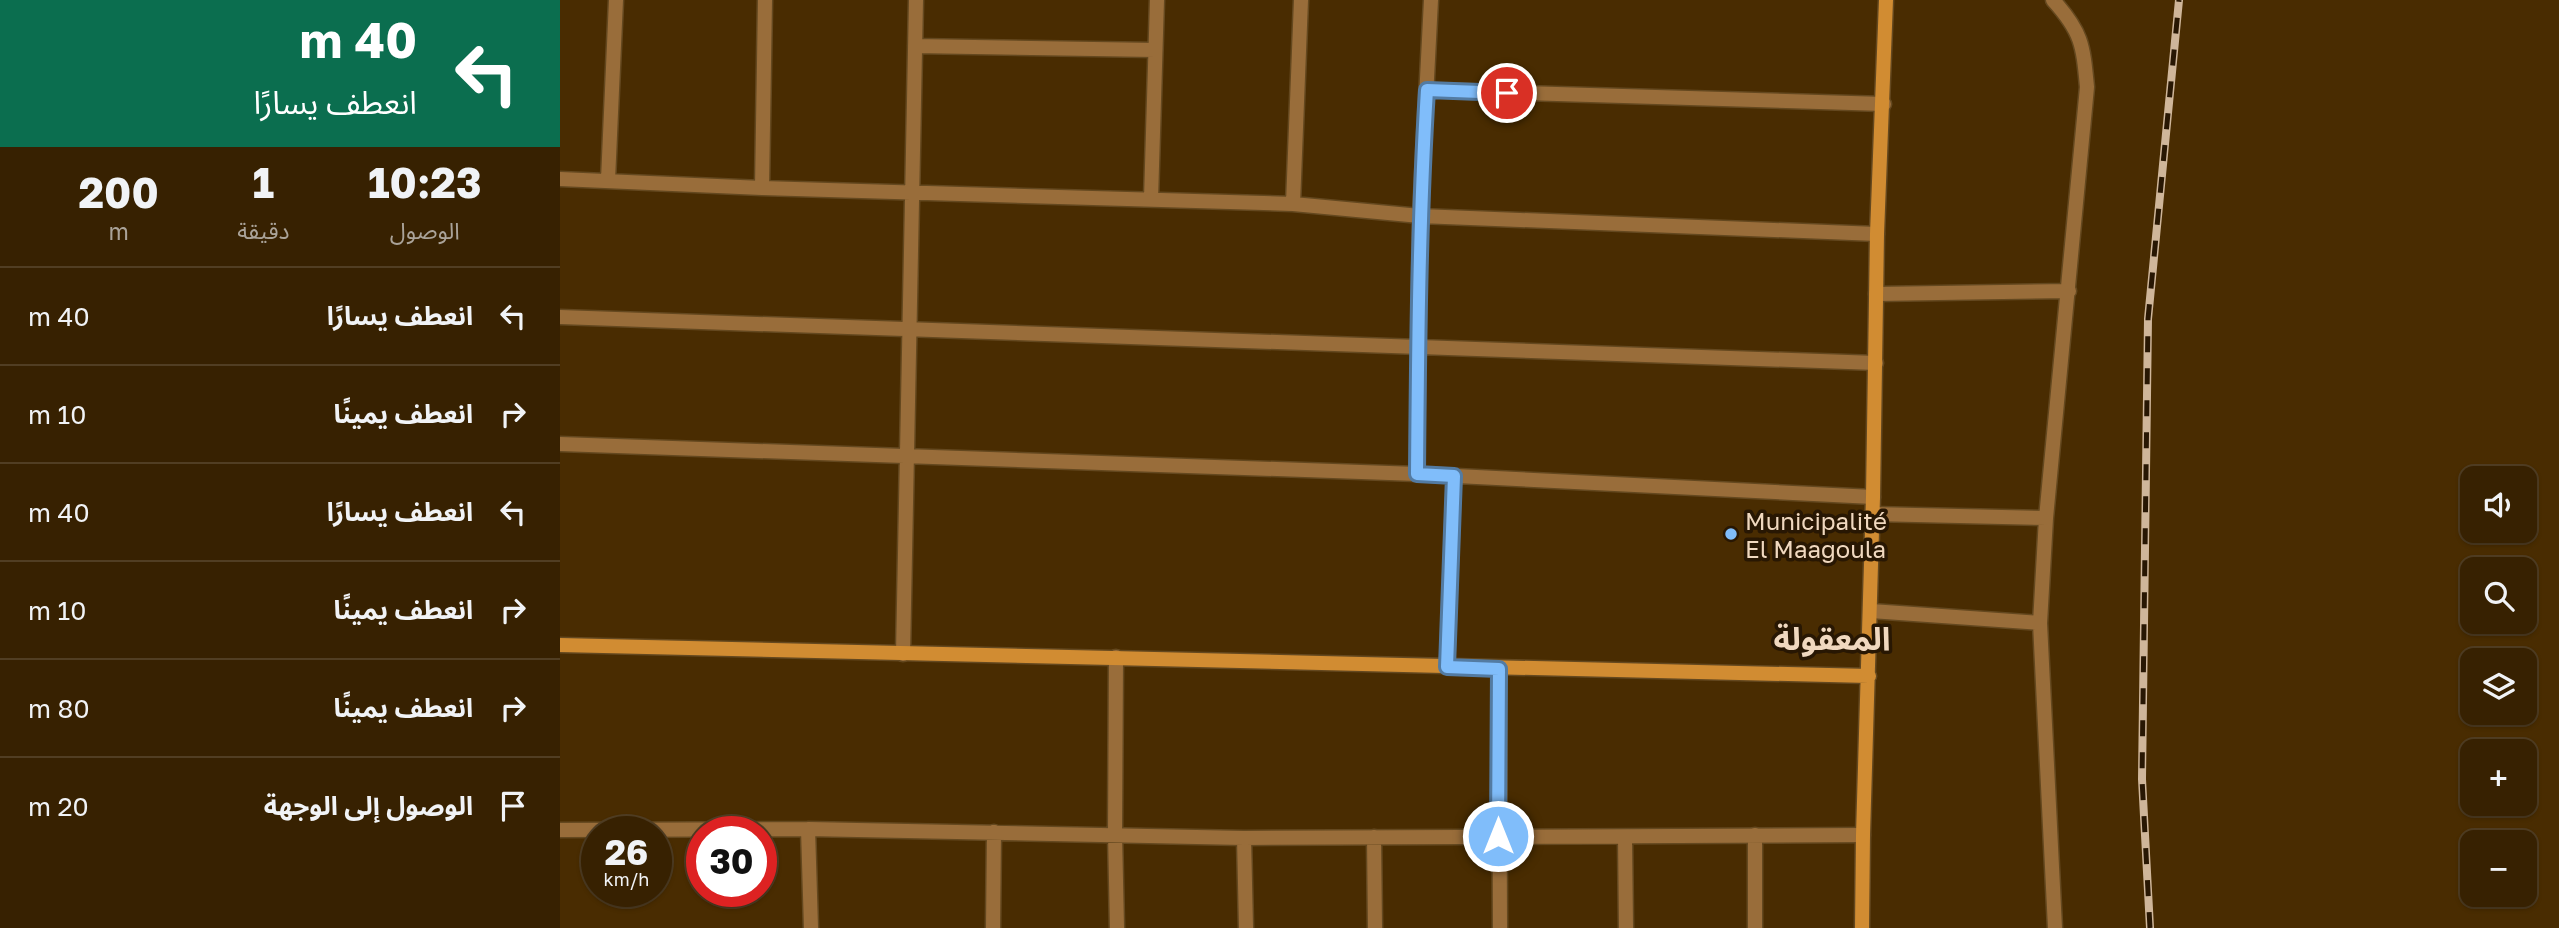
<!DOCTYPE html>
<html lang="ar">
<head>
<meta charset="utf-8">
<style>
	:root { --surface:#372101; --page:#422e10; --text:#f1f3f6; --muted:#aaa399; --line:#513e23 }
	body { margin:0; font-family:"Golos Text","Noto Sans Arabic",sans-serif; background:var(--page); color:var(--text); direction:rtl; height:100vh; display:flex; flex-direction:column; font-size:26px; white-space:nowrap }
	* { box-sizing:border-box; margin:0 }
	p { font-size:23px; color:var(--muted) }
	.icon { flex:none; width:38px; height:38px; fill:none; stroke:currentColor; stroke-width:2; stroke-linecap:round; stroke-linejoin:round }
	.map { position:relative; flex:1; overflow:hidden; direction:ltr }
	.drawer { display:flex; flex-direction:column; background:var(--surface); width:560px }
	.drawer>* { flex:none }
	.top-card { background:#0b6e4f; color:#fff; overflow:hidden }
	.buttons { position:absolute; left:1900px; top:466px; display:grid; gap:14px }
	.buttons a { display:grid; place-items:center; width:77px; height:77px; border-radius:14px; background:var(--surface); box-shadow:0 2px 5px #0004,0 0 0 2px var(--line); font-size:35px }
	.speed { position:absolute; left:21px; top:816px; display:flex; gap:14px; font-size:35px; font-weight:700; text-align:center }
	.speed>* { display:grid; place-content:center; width:91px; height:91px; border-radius:50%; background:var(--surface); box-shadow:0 2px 5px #0004,0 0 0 2px var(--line); line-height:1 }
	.speed small { font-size:18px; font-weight:400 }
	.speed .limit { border:10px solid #d22; background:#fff; color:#111 }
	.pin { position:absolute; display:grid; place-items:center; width:60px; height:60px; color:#fff; margin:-30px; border:4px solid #fff; border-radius:50%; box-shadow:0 2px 7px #0007 }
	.me { position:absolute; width:77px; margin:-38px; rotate:0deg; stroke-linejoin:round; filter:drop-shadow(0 0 5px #0008) }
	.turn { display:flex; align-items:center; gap:24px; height:147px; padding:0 28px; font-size:32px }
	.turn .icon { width:91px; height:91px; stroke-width:2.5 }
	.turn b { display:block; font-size:49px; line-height:60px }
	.eta { display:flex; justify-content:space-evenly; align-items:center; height:119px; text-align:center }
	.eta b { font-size:42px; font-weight:700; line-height:49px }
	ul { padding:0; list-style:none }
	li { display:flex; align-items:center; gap:21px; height:98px; padding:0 28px; border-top:2px solid var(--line) }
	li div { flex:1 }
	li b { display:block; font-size:26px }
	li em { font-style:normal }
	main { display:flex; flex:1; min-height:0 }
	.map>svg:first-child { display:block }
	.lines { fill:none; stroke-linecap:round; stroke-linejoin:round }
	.street-casing { stroke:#64481f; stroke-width:17 }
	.secondary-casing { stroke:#64481f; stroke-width:17 }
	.street { stroke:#996d3a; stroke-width:14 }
	.secondary { stroke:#d18c32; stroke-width:14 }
	.rail-casing { stroke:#cfb69a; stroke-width:8 }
	.rail { stroke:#281703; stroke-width:5; stroke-dasharray:16; stroke-linecap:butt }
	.route-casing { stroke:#537ba2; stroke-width:18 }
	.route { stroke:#80bdfa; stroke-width:12 }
	.poi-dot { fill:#80bdfa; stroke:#281703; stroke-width:2.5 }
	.labels { text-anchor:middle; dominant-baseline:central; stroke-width:7; stroke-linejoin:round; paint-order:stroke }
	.poi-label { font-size:24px; fill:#f0d8bf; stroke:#281703; text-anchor:start }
	.district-label { font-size:32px; font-weight:bold; fill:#f0d8bf; stroke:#281703 }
</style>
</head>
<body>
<main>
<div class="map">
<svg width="1999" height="928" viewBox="0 0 1999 928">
	<rect width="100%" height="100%" fill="#492c01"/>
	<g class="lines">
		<defs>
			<path id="street" d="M355,46L595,50
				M867,90L1324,104
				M0,179L202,188L733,204L860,216L1317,234
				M48,180L56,0
				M202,188L205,0
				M591,199L597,0
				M733,204L741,0
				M1316,294L1509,291
				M0,317L1316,363
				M0,444L857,474L1313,497
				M857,474L860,216L871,0
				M1313,514L1486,518
				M1311,611L1480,623L1495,928
				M1480,623L1486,518L1527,87C1523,45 1522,32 1493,0
				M343,654L356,0
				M556,657L555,834L557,928
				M887,667L894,476
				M939,669L940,928
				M248,829L251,928
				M0,830L248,829L684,838L1303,835
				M1195,835V928
				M814,837L815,928
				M1065,837L1066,928
				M684,838L686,928
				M433,928L434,832"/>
			<path id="secondary" d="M0,645L1309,676
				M1302,928L1303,835L1313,497L1317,234L1326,0"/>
		</defs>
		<!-- street casing -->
		<use href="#street" class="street-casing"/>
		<!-- secondary casing -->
		<use href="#secondary" class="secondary-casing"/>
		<!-- street -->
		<use href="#street" class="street"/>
		<!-- secondary -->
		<use href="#secondary" class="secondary"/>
		<defs>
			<path id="rail" d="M1590,928L1582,779L1588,319L1619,0"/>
		</defs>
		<!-- rail casing -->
		<use href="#rail" class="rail-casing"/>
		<!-- rail -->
		<use href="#rail" class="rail"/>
	</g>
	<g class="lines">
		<defs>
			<path id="route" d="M938,836L939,669L887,667L894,476L857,474C858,346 859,218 867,90L947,93"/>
		</defs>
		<!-- route casing -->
		<use href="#route" class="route-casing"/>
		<!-- route -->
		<use href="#route" class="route"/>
	</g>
	<!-- markers -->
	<circle class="poi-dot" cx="1171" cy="534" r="7"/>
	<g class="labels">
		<!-- poi labels -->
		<g class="poi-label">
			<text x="1185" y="520">Municipalité<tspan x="1185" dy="28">El Maagoula</tspan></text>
		</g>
		<!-- district labels -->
		<g class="district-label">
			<text x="1272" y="638">المعقولة</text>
		</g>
	</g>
</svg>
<div class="buttons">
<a><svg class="icon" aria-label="sound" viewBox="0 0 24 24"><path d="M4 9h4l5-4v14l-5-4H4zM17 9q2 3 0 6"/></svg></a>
<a><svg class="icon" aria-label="search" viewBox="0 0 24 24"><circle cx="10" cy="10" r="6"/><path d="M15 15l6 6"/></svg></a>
<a><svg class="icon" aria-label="layers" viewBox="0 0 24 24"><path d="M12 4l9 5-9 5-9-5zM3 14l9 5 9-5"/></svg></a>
<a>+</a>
<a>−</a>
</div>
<div class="speed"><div>26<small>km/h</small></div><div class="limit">30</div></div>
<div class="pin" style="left:947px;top:93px;background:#d93025"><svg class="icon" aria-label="arrive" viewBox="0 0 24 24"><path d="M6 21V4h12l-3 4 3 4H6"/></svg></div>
<svg class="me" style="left:938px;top:836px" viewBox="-20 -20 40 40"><circle r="17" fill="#80bdfa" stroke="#fff" stroke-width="3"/><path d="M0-11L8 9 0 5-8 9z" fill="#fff"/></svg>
</div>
<section class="drawer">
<div class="top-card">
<div class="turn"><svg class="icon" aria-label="left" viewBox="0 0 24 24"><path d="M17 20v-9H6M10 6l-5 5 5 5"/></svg><div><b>40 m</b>انعطف يسارًا</div></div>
</div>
<div class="eta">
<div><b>10:23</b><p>الوصول</p></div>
<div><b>1</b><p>دقيقة</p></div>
<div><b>200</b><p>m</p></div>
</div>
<ul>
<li><svg class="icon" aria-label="left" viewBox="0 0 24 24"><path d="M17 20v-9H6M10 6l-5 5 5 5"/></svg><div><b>انعطف يسارًا</b></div><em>40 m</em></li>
<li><svg class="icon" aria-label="right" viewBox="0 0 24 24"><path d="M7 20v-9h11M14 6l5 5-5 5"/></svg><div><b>انعطف يمينًا</b></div><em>10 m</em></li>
<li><svg class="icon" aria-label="left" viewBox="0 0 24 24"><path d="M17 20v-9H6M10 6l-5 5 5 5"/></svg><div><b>انعطف يسارًا</b></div><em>40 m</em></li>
<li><svg class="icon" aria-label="right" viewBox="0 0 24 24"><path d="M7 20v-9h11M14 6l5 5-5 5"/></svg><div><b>انعطف يمينًا</b></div><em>10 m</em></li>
<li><svg class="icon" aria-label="right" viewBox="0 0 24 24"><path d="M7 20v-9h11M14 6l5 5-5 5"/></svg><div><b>انعطف يمينًا</b></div><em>80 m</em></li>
<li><svg class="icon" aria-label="arrive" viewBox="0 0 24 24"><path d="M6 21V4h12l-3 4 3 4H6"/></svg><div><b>الوصول إلى الوجهة</b></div><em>20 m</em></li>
</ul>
</section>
</main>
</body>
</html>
